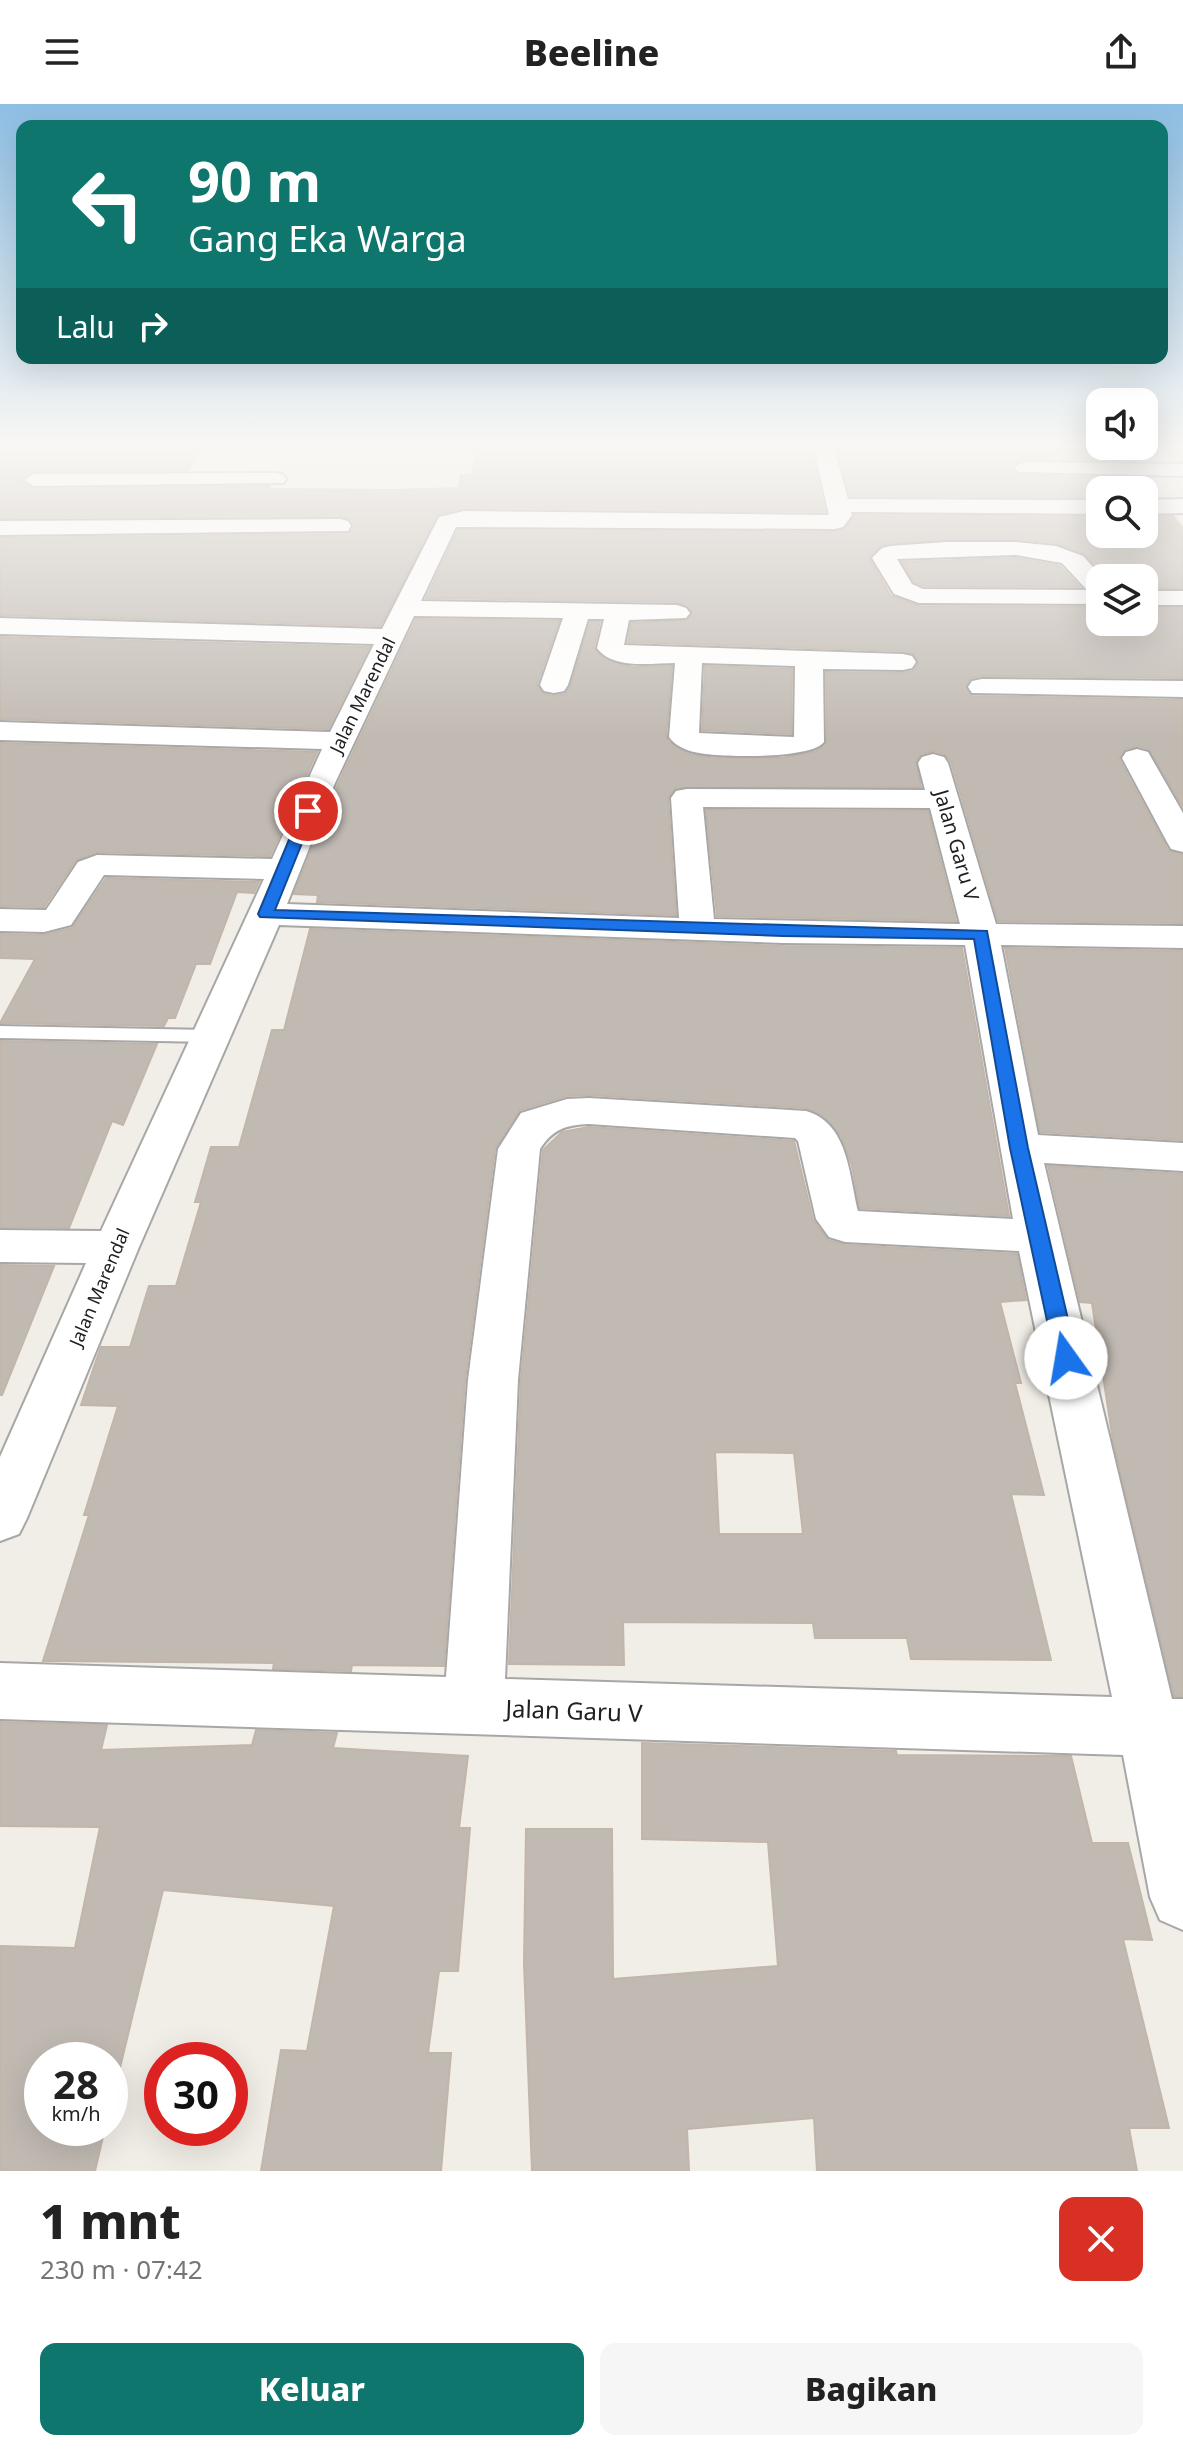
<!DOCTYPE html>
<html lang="id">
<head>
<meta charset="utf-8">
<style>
	:root { --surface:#fff; --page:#f6f6f6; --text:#222; --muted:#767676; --accent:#0f766e }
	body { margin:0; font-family:"Noto Sans",sans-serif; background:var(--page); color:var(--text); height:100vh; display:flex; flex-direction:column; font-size:30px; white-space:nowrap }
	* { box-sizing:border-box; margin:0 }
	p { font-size:26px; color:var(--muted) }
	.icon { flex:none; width:44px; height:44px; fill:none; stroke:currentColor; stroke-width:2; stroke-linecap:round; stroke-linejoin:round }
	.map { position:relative; height:2067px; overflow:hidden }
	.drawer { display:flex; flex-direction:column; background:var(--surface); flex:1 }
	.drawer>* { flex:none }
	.guide { position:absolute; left:16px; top:16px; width:1152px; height:244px; border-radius:16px; box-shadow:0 8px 32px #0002; background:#0f766e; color:#fff; overflow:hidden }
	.controls { position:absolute; left:1086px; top:284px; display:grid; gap:16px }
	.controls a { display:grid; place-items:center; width:72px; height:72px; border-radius:16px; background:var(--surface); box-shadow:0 8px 32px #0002; font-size:40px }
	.speed { position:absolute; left:24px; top:1938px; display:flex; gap:16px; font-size:40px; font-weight:700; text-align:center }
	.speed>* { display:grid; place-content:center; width:104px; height:104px; border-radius:50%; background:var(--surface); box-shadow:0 8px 32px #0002; line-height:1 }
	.speed small { font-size:20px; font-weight:400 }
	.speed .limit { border:12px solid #d22; background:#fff; color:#111 }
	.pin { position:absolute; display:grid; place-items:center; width:68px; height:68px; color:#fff; margin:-34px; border:4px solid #fff; border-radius:50%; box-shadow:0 2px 8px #0007 }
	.me { position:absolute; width:88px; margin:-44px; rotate:347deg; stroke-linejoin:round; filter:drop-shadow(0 0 6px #0008) }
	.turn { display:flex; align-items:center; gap:28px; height:168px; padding:0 40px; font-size:36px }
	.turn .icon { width:104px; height:104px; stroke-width:2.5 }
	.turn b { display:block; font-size:56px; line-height:68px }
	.then { display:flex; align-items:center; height:76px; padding:0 40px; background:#0003; gap:16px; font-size:30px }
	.round { display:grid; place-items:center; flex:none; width:84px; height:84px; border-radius:16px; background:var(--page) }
	.summary { display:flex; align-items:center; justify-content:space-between; height:136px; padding:0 40px }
	h1 { font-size:48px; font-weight:800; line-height:60px }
	.action { display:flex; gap:16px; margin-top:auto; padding:16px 40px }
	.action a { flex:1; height:92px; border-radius:16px; background:var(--accent); color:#fff; font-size:32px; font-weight:800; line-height:92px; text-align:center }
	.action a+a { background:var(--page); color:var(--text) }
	header { display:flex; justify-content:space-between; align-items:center; height:104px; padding:0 40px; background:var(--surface); font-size:36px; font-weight:800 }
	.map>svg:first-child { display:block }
	.building { fill:#c1bab3; stroke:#c2b5a9; stroke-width:2; fill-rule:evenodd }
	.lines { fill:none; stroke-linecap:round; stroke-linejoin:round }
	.lane-casing { stroke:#a7a7a7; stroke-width:4 }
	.street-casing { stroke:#a7a7a7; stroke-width:4 }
	.lane { fill:#fff; fill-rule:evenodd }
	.street { fill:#fff; fill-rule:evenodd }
	.route { fill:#1a73e8; stroke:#114b97; stroke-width:2 }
	.labels { text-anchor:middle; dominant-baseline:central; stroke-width:6; stroke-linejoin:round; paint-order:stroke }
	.far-street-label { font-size:18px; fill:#202020; stroke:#fff }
	.street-label { font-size:20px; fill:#202020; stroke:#fff }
	.near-street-label { font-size:24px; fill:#202020; stroke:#fff }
</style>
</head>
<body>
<header><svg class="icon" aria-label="menu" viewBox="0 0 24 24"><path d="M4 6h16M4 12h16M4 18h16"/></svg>Beeline<svg class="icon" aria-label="share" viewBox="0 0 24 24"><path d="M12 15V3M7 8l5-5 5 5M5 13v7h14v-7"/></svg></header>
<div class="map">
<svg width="1183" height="2067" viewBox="0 0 1183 2067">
	<rect width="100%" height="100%" fill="#f1eee7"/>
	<!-- building -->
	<path class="building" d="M0,345H201L188,366L34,367L21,377L34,385L270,382L269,385L394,386L459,384L461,371H472L477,345H811L825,408L464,404L438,410L380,522L0,511V434L348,430L354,424L351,415L340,412L0,414Z
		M837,345H1117L1127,356L1025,355L1016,358L1012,364L1018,371L1141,374L1157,393H1144V386H1100V393L850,392Z
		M855,411L1100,413V430H1144V413L1173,412L1183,424V484H1144V474H1106L1084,449L1056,439L1016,435L890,439L880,442L869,454L891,492L919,502L1100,503V518H1144V504H1183V574L982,572L971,574L966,581L972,592L1183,596V703L1149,645L1138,642L1125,645L1119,655L1168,746L1183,751V819L998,817L951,658L945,650L934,647L921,650L916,657L921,683L675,684L668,694L676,811L317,798L318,791L294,790L338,680L416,515L559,517L537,580L542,589L553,592L565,590L570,583L590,518H600L594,543L603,554L633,563L672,562L666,633L669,638L689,650L718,654H782L816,647L827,638L826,568L903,569L913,567L918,560L914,550L903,547L628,538L631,519L688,516L692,507L677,498L426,494L458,426L835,428L845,425Z
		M1016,454L1060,462L1080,483L924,482L914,478L902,458Z
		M0,533L369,543L328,625L0,615Z
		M705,562L792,565L791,630L702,626Z
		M0,639L317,648L270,752L96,748L76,756L44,803L0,802Z
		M706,706L928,707L956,817L717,812Z
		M106,774L259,778L254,789L237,788L210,860H196L175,914H168L164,922L0,919L35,855L0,854V830L44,831L72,824Z
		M310,825L783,842L962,844L1009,1112L860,1104L852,1062L841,1032L822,1011L806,1004L589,991L566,992L520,1006L495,1045L465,1276L444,1562L352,1561L351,1567L273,1565L274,1559L43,1557L89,1411H84L118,1302L81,1301L97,1254L101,1243H130L149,1182H176L201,1098H195L211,1043H239L272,926H284Z
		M1005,844L1183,847V1036L1040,1028Z
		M0,937L157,940L123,1021L112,1017L69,1124L0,1123Z
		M589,1023L794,1037L813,1116L828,1136L845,1141L1017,1150L1026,1196L1000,1198L1021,1279H1015L1044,1391L1011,1390L1051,1556L911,1555L907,1534H815L813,1519L623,1518L624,1561L509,1560L521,1276L543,1046L562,1028ZM715,1348L794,1349L803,1430H719Z
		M1048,1062L1183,1070V1592H1174L1113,1337L1092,1199L1080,1198Z
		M0,1161L54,1162L2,1291H0Z
		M0,1618L107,1621L101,1646L252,1641L256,1626L337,1629L333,1644L468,1652L459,1724H470L458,1867H439L428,1949H451L441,2067H261L281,1946L307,1947L334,1802L163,1786L110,2005V1956H42V2024H105L95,2067H0V1842L75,1844L100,1723L0,1722Z
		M642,1639L896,1647L897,1651L1071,1652L1092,1739H1128L1152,1836L1123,1835L1169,2024H1129L1137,2067H817L814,2014L687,2025L689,2067H532L524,1859L526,1725H612L613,1875L778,1862L768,1738L642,1735Z"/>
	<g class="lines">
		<defs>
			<path id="lane" d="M0,922L210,926L220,932L210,938L0,934Z"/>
			<path id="street" d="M814,345H834L848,395L1100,396V410L851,408L852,411L843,423L835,425L456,423L421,497L677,501L686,504L690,509L686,514L629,516L624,541L903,550L912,552L916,558L912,564L903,566L823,565L824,638C811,656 711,654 690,647C681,644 674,640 669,633L675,559C651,559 613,566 597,544L604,515H588L568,581L564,587L554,589L544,587L540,581L563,514L414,512L335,679L287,800L679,814L671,694L676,687L687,685L925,686L918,659L922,653L933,650L944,653L948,659L996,820L1183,822V844L1001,841L1038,1031L1183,1039V1067L1044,1059L1172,1595H1183V1826L1160,1816L1150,1793L1123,1651L0,1615V1559L446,1573L468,1276L498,1045L521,1009L567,995L589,994L806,1007C848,1019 849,1070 858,1107L1013,1115L965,841L783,839L279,821L139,1143L27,1414L19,1430L0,1437V1353L86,1159L0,1158V1126L101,1127L264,775L104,771L71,821L44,828L0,827V805L46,806L78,758L97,751L272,755L322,645L0,636V618L330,628L374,540L0,530V514L382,525L439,413L464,407L829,411ZM702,559L795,562L794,633L699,629ZM703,703L930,704L960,820L714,815ZM589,1020L795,1034L798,1037L816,1115L829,1133L845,1138L1019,1147L1112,1593L505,1575L518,1276L540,1045C553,1025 566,1021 589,1020Z
				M1025,358L1183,360V372L1018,368L1015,364L1018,360Z
				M276,369L283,371L286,375L283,379L34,382L24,376L34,370Z
				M1183,395V409L1144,410V396Z
				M340,415L348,417L351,422L348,427L0,431V417Z
				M946,438H1016L1056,442L1083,452L1103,474H1100V500L919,499L894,490L872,454L882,444L890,442ZM1016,451L1062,459L1087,486L923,485L912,480L897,455Z
				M1144,487H1183V501H1144Z
				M982,575L1183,577V593L972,589L968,583L972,577Z
				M1137,645L1148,648L1183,709V748L1171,745L1167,738L1122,654L1126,648Z"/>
		</defs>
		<!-- lane casing -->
		<use href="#lane" class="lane-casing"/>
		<!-- street casing -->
		<use href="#street" class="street-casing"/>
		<!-- lane -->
		<use href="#lane" class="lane"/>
		<!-- street -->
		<use href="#street" class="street"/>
	</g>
	<!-- sky -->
	<linearGradient id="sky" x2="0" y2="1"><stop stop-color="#8ebfe4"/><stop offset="0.54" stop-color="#f9f7f4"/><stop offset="1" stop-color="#f9f7f4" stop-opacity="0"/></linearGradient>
	<rect width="1183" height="635" fill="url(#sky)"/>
	<!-- route -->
	<path class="route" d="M308,703L315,707L275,806L987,827L1028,1044L1077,1254L1074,1260H1058L1055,1254L1010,1044L974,835L783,832L260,813L258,810L301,707Z"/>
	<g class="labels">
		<!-- far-street labels -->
		<g class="far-street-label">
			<text transform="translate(362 591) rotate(-64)">Jalan Marendal</text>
			<text transform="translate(99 1183) rotate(-67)">Jalan Marendal</text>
		</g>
		<!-- street labels -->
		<g class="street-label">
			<text transform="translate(957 741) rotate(74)">Jalan Garu V</text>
		</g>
		<!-- near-street labels -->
		<g class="near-street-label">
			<text transform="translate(574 1606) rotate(2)">Jalan Garu V</text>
		</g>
	</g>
</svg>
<div class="controls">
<a><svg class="icon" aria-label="sound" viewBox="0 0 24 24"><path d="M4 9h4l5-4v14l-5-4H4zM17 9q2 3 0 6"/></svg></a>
<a><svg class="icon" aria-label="search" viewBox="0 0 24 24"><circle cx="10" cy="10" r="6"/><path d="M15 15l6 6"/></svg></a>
<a><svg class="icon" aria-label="layers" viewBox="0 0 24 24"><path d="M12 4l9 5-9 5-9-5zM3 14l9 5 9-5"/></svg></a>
</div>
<div class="speed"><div>28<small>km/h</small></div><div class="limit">30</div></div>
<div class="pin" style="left:308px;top:707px;background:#d93025"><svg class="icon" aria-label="arrive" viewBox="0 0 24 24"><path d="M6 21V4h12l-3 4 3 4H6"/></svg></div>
<svg class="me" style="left:1066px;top:1254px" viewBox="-20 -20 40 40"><circle r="19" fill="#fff"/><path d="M0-13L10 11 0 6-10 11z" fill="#1a73e8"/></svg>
<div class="guide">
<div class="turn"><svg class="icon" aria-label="left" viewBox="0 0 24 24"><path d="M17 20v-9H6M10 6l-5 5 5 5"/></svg><div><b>90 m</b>Gang Eka Warga</div></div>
<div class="then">Lalu<svg class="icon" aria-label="right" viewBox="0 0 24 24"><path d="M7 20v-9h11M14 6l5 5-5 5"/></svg></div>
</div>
</div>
<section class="drawer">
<div class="summary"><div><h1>1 mnt</h1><p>230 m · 07:42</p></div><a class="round" style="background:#d93025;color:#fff"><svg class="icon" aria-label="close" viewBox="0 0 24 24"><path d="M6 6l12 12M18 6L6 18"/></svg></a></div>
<div class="action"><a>Keluar</a><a>Bagikan</a></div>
</section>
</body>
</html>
